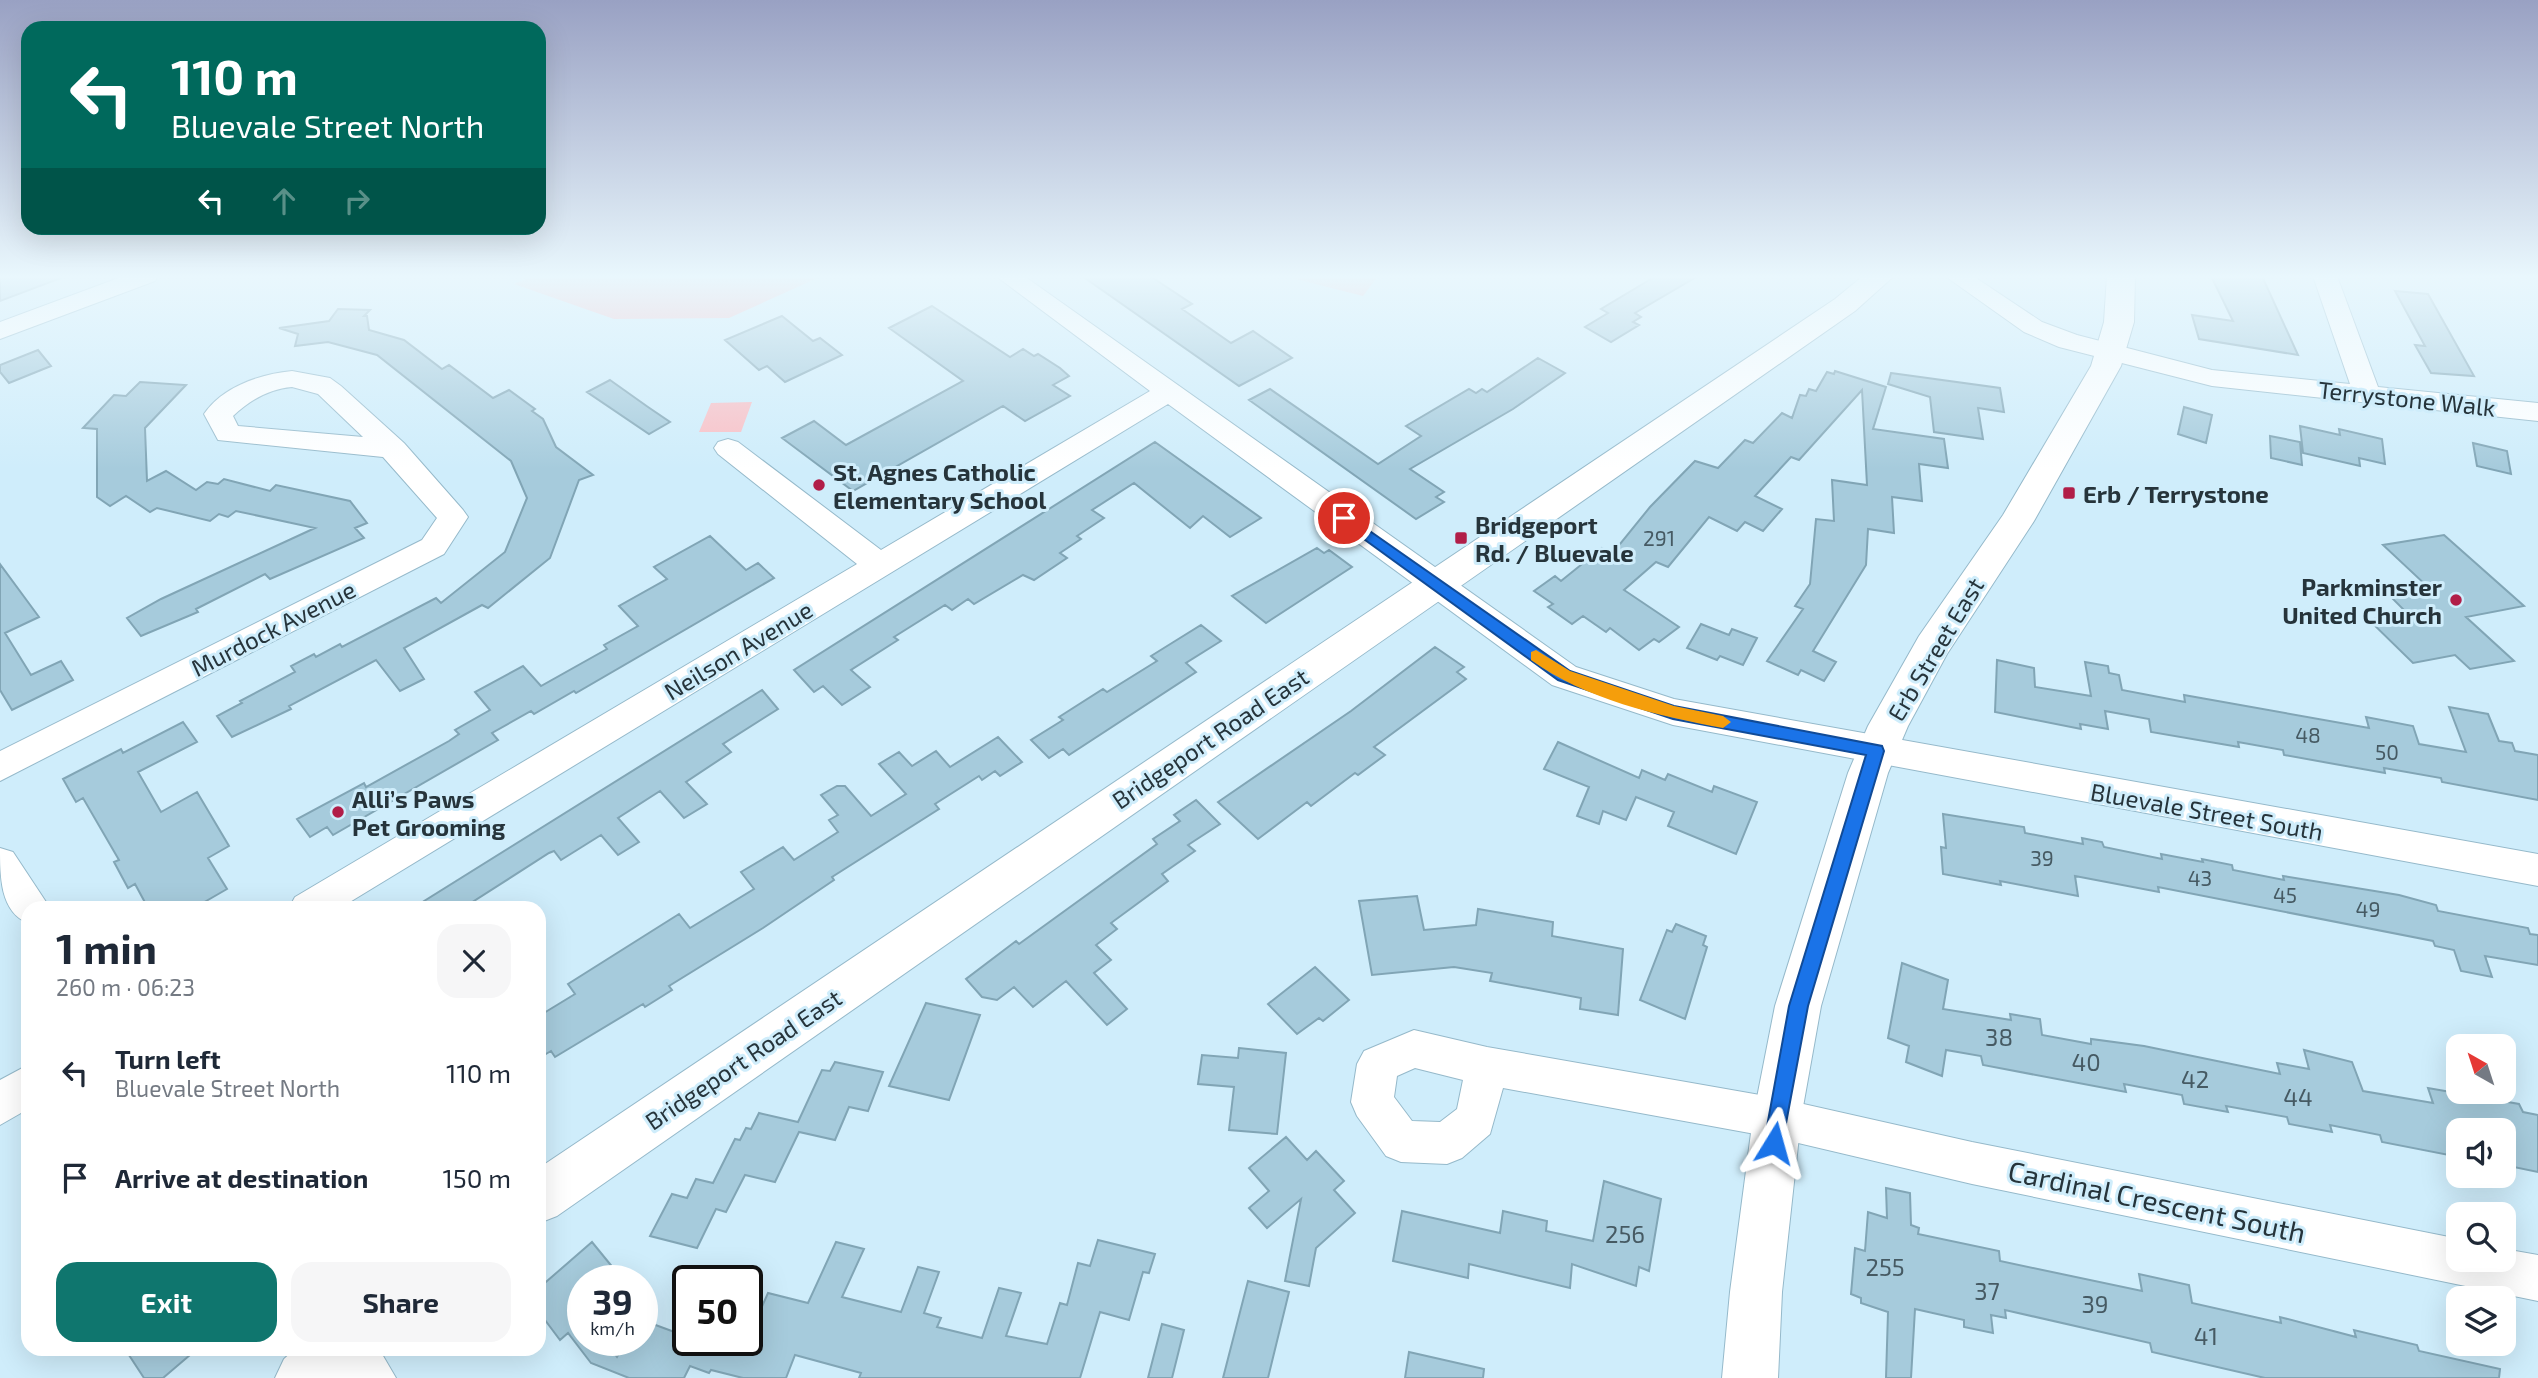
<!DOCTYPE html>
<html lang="en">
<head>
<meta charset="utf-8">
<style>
	:root { --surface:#fff; --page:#f6f6f7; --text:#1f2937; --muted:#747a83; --accent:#0f766e }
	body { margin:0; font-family:"Exo 2",sans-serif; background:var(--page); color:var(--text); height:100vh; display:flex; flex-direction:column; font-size:26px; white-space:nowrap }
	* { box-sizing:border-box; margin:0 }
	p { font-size:23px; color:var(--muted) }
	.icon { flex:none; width:38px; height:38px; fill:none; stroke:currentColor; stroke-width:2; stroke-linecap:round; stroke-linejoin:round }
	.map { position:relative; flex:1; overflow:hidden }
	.details { position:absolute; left:21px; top:901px; width:525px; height:455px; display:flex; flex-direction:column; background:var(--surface); border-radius:21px; box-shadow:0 7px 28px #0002 }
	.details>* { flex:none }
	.top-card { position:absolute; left:21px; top:21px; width:525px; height:214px; border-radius:21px; box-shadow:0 7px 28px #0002; background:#00695c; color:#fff; overflow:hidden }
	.needle { width:46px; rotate:321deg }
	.buttons { position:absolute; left:2446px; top:1034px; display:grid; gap:14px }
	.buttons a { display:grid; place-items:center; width:70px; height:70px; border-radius:14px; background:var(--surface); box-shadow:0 7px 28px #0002; font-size:35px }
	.speed { position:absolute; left:567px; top:1265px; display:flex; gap:14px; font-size:35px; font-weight:700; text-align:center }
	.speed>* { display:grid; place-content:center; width:91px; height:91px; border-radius:50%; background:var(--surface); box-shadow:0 7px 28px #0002; line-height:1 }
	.speed small { font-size:18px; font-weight:400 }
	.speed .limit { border:4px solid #111; border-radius:10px; background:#fff; color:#111 }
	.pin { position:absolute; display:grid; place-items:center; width:60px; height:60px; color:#fff; margin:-30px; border:4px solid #fff; border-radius:50%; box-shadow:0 2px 7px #0007 }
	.me { position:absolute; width:77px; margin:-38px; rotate:8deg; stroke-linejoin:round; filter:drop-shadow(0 0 5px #0008) }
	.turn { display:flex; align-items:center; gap:24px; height:147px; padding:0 35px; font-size:32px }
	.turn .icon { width:91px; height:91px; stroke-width:2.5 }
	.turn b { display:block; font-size:49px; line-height:60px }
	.lanes { display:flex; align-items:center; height:66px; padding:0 35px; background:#0003; justify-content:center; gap:35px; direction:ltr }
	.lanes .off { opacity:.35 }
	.round { display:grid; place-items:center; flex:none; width:74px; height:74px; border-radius:21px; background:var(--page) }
	.overview { display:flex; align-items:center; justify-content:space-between; height:119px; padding:0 35px }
	h1 { font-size:42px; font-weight:700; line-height:52px }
	.cta { display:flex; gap:14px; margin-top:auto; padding:14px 35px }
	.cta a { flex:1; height:80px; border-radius:21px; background:var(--accent); color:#fff; font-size:28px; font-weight:700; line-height:80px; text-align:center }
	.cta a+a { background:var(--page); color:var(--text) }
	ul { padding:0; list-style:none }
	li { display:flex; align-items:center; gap:21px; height:105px; padding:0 35px }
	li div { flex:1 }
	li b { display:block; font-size:26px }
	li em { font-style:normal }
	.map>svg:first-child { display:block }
	.green { fill:#fabec4 }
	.building { fill:#a6cbdc; stroke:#81a5b5; stroke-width:2 }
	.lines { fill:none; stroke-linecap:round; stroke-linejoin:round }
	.minor-casing { stroke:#95b9ca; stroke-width:2 }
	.major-casing { stroke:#95b9ca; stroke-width:2 }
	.minor { fill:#fff; fill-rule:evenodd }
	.major { fill:#fff; fill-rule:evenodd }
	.route { fill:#1a73e8; stroke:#114b97; stroke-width:2 }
	.slow { fill:#f59e0b }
	.poi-dot { fill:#b11e48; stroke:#cfedfb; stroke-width:2.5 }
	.labels { text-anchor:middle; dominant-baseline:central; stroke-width:6; stroke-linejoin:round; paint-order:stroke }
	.number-label { font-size:21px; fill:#465a63 }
	.street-label { font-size:24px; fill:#26343b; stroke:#cfedfb }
	.poi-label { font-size:24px; font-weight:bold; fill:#26343b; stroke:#cfedfb; text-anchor:start }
	.near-number-label { font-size:24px; fill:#465a63 }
	.near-street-label { font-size:28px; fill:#26343b; stroke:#cfedfb }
</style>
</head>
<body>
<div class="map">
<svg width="2538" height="1378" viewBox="0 0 2538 1378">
	<rect width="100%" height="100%" fill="#cfedfb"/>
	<!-- green -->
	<path class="green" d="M533,276H822L729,318L614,319L514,284Z
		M1284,276H1378L1363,296Z
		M752,402L741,432H699L711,403Z"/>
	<!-- building -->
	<path class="building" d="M0,276H60L61,278L0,301Z
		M1082,276H1150L1192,304L1182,309L1231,343L1253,331L1292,358L1239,386Z
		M1656,276H1698L1635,313L1641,317L1633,322L1639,325L1611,342L1585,327L1608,313L1601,309Z
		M2211,276H2262L2298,355L2199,339L2192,315L2233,321Z
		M2395,291L2428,294L2474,376L2431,373L2415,345L2425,346Z
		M932,306L1010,357L1023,349L1034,356L1038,354L1060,368L1069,376L1053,385L1070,396L1025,421L1003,406L853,491L782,438L814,421L846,445L963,381L889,328Z
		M338,309L370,310L364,316H367L369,330L404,340L442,369L449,365L493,398L509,390L535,409L532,411L543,419L556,447L593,475L579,480L550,558L488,608L482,605L404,648L424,679L400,691L376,660L289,706L291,709L232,737L217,716L242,703L240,701L295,672L291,666L314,654L316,657L340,644L342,647L436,598L441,603L505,552L527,498L511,461L377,355L328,342L295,346L298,334L279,328L329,321Z
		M782,316L813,341L820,338L842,355L785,382L767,366L759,370L725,340Z
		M38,350L51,366L9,383L0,372V365Z
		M1538,358L1565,373L1513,409L1410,469L1444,492L1436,497L1444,502L1416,519L1249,400L1270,389L1378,464L1421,436L1406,426L1469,389L1476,393L1482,389L1487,392Z
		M1835,371L1886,387L1873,429L1944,439L1948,468L1919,464L1922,501L1892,497L1894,533L1868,529L1866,565L1813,651L1836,662L1824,681L1801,670L1798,675L1767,661L1803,609L1795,606L1810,584L1816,519L1834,521L1832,480L1867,485L1862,390L1799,460L1791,457L1755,496L1782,509L1763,531L1745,522L1737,531L1709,517L1668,567L1656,562L1624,590L1679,627L1659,642L1654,639L1639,650L1610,628L1606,632L1583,616L1572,624L1548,607L1553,604L1534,591L1555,576L1561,581L1602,548L1612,554L1650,507L1695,461L1718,468L1745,440L1753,443L1782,413L1792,418L1800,395L1806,396L1809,389L1816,391L1827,372L1834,374Z
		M1891,373L2000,388L2004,412L1978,408L1983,439L1934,432L1930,397L1888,384Z
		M610,380L648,407L670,422L649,434L587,392Z
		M140,382L186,385L145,428L147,481L166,471L196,490L207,482L218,484L224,479L270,491L276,485L350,501L367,523L355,528L364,538L270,579L265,574L196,609L198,612L141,636L127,618L161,599L315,528L236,511L228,517L219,514L210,521L157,508L150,512L126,496L110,506L97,497V429L83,428L114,395L126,396Z
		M2184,407L2212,415L2206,443L2178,434Z
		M2300,426L2340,435L2339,429L2382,439L2385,464L2359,458L2360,466L2303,453Z
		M2270,436L2300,442L2302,465L2271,458Z
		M1155,442L1261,518L1230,537L1203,516L1190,528L1134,483L1092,510L1104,518L1077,536L1081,539L1060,553L1067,558L1034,580L1023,575L974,604L968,599L952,610L945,605L894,637L898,640L851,670L870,687L842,705L823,686L814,692L794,670Z
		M2473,443L2507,451L2511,474L2477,466Z
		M2444,535L2524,606L2466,617L2514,661L2470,669L2455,655L2413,663L2369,620L2407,613L2388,594L2428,587L2383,545Z
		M710,536L746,570L758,563L774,578L576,693L574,691L534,714L531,711L492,733L498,740L333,835L327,827L310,837L297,819L364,783L366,787L449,741L459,734L455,730L490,710L475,692L523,666L541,686L607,649L604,645L638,626L619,606L667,579L654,567Z
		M1317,548L1324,553L1329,550L1352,567L1266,623L1232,596Z
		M0,564L39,617L5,633L31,675L61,661L73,680L12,710L0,690Z
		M1701,624L1729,635L1732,629L1757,638L1743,665L1720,656L1717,660L1687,648Z
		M1201,625L1221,641L1186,663L1196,672L1069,755L1063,749L1049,758L1031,740L1063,720L1059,717L1103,689L1107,692L1157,661L1151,656Z
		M1435,647L1464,667L1457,672L1466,679L1374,747L1385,755L1358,775L1355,773L1311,806L1307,802L1258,839L1218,802L1351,711Z
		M1997,660L2034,668L2035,687L2091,696L2085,662L2108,666L2109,673L2119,675L2122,690L2185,702L2184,695L2369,728L2366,717L2413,726L2419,744L2466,752L2449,707L2488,714L2499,741L2512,743L2515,751L2538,755V800L2442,782L2441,778L2384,768L2385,773L2284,755L2283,750L2238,742L2239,747L2151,732L2149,719L2105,711L2108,729L2080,724L2081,729L1995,712Z
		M762,690L778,709L723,744L731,752L686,782L707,804L684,818L660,791L618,818L639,842L618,855L601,835L561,860L554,851L549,853L463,908H413Z
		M183,722L197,742L138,772L161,812L197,792L229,846L208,858L227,889L194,908H148L135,884L128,888L114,862L119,860L83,798L76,802L63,779L121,749L123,753Z
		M998,737L1022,762L1000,776L995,771L982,780L979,776L935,804L939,809L832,877L834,880L763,928L669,986L672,990L645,1007L643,1004L555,1057L551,1051L539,1058V1016L575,994L568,984L679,914L690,928L754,889L741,872L783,847L794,860L838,832L829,820L838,815L821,795L837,786H845L871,816L906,794L879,764L899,752L912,766L936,751L950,767Z
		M1558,742L1639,778L1642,770L1665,780L1668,774L1712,792L1714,786L1757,802L1736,854L1668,826L1674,812L1636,797L1626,820L1603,811L1599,824L1577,816L1589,787L1544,769Z
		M1196,800L1220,824L1188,845L1195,851L1162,874L1168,881L1111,923L1117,929L1096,945L1111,960L1094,973L1127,1009L1107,1025L1066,981L1033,1007L1014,987L997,1000L982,997L966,979L1016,941L1019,944L1157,844L1153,839L1180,821L1174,815Z
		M1943,814L2024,827L2025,833L2083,844L2082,838L2102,842L2104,847L2162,859L2161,854L2203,862L2202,859L2232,865L2233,870L2284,880L2283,876L2399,895L2436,905L2438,911L2528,928L2530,934L2538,935V965L2485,956L2492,977L2461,971L2454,950L2435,946L2433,941L2158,887L2159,892L2075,876L2078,896L2000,881L2001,885L1943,874L1941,847L1946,848Z
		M1417,896L1424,930L1476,925L1478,909L1553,922L1552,936L1623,949L1618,1015L1580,1009L1581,998L1490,981L1492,973L1454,967L1372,975L1359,901Z
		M1676,924L1706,936L1703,945L1707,947L1685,1019L1640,1000L1667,930L1672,932Z
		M1902,963L1948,980L1943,1009L2011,1020L2010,1014L2040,1019L2042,1035L2091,1044V1039L2144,1046L2280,1074L2277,1063L2309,1069L2304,1050L2352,1062L2363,1091L2433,1103L2428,1088L2519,1104L2523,1112L2538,1115V1172L2504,1165V1130H2450L2459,1157L2382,1142L2380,1135L2330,1125L2332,1132L2289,1124L2287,1117L2226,1106L2228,1112L2184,1104L2182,1095L2124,1084L2126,1092L1983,1065L1981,1056L1946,1050L1942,1076L1906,1062L1909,1046L1888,1038Z
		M1315,967L1349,1000L1323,1021L1319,1018L1297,1034L1268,1004Z
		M926,1003L980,1015L949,1100L889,1086Z
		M1239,1048L1286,1053L1277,1134L1229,1130L1234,1087L1198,1084L1202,1055L1238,1058Z
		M835,1062L883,1072L868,1111L849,1107L835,1140L799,1132L775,1182L745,1175L726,1212L716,1209L697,1248L650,1236L672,1194L687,1198L696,1179L713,1183L735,1139L740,1140L746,1128L751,1129L759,1113L798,1122L822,1070L830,1071Z
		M1286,1137L1307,1160L1316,1151L1344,1181L1334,1190L1355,1213L1316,1248L1309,1286L1285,1281L1301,1199L1267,1228L1249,1208L1269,1191L1249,1168Z
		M1604,1181L1661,1199L1649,1271L1639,1267L1636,1286L1572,1264L1570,1288L1469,1264L1468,1278L1393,1261L1402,1211L1500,1233L1503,1211L1547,1221L1546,1231L1593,1241Z
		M1886,1188L1910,1193L1911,1225L1919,1228L1918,1234L1999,1251L2000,1261L2142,1291L2139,1274L2189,1285L2192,1303L2281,1323L2280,1317L2356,1337L2354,1330L2417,1345L2419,1351L2500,1369L2499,1378H2265L2152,1352L2150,1343L2005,1310L2006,1318L1991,1315L1993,1333L1964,1327V1320L1915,1309L1911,1378H1886L1888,1312L1861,1303V1298L1851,1294L1855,1248L1865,1251L1868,1212L1887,1218Z
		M1098,1240L1155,1254L1149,1273L1143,1272L1129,1320L1100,1312L1080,1378H859L861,1373L795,1355L786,1378H743L711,1370L709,1373L690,1366L684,1378H629L591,1363L568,1333L560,1340L539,1312V1288L592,1242L614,1269L600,1281H583V1340H605L617,1357L627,1340H642V1320L688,1337V1340H747L768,1293L808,1303L836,1242L864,1249L842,1297L901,1312L918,1267L939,1272L924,1313L941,1318L937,1327L982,1338L999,1288L1021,1293L1006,1336L1047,1344L1060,1303L1067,1305L1078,1263L1090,1266Z
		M1248,1281L1289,1292L1268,1378H1223Z
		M1162,1324L1184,1330L1172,1378H1148Z
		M125,1349H197L163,1378H144Z
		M1409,1352L1484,1369L1483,1378H1405Z"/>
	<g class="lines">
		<defs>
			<path id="minor" d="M124,276H158L155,281L0,339V322Z
				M996,276H1024L1576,667L1674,699L2538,854V886L1673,725L1552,685L1168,404L340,908H289L295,897L857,564L718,454L714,448L718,442L728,439L738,442L881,550L1150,391Z
				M1945,276H1973L2042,322L2077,335L2212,370L2350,384L2313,276H2337L2378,387L2538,403V421L2212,386L2059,347L2024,332Z
				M292,371L330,378L341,386L404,443L463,510L468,517L444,554L0,781V751L422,540L437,518L383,457L218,440L204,414C223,386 261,374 292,371ZM292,387L318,394L363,437L238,426L233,416C250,400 269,389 292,387Z
				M0,848L13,852L50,908H28V923C0,912 0,876 0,848Z
				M1414,1030L1487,1047L1777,1098L1972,1142L2459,1239V1260H2504V1249L2538,1255V1301L1972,1184L1777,1138L1503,1088L1490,1134L1462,1158L1447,1164L1401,1162L1386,1156L1357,1116L1351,1102L1357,1064L1364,1051ZM1415,1068L1463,1080L1457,1109L1440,1122L1412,1121L1394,1097L1397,1076Z
				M28,1065V1109L0,1125V1080Z
				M326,1349H379L396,1378H342Z"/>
			<path id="major" d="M1863,276H1894L1855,311L557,1216L539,1223V1168L1835,299Z
				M2107,276H2135L2134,322L2121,366L2034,521L1947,654L1908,726L1888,773L1821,1006L1801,1118L1782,1292L1778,1378H1722L1730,1292L1753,1118L1775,1006L1848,773L1868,726L1919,636L2003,515L2091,366L2104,322Z
				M295,1349H365L357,1368L346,1378H275L284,1359Z"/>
		</defs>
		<!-- minor casing -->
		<use href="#minor" class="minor-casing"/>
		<!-- major casing -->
		<use href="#major" class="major-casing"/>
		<!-- minor -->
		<use href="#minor" class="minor"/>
		<!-- major -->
		<use href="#major" class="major"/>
	</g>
	<!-- sky -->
	<linearGradient id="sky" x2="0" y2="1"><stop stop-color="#99a1c3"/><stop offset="0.59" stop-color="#e9f7fd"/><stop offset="1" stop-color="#e9f7fd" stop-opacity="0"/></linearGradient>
	<rect width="2538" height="469" fill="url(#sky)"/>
	<!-- route -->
	<path class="route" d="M1344,513L1570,671L1674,706L1882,746L1884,751L1808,1006L1781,1150L1774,1153L1767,1150L1764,1143L1789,1006L1866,755L1673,719L1558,680L1339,521V515Z"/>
	<!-- slow -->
	<path class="slow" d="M1536,650L1570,671L1674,706L1723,716L1731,722L1723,728C1658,716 1585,699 1531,660V652Z"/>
	<!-- markers -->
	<g class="poi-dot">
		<circle cx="819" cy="485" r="7"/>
		<rect x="2062" y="486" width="14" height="14" rx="3.5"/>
		<rect x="1454" y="531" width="14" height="14" rx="3.5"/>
		<circle cx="2456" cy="600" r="7"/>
		<circle cx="338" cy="812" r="7"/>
	</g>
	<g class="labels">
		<!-- number labels -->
		<g class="number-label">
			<text x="1659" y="537">291</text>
			<text x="2308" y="734">48</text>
			<text x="2387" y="751">50</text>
			<text x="2042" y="857">39</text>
			<text x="2200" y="877">43</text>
			<text x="2285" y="894">45</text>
			<text x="2368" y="908">49</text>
		</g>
		<!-- street labels -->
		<g class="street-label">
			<text transform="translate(2407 398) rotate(6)">Terrystone Walk</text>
			<text transform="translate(273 628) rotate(-27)">Murdock Avenue</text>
			<text transform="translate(1935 649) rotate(-59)">Erb Street East</text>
			<text transform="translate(738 650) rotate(-31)">Neilson Avenue</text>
			<text transform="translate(1210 738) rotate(-34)">Bridgeport Road East</text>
			<text transform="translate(2207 811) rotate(10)">Bluevale Street South</text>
			<text transform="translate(743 1059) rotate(-34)">Bridgeport Road East</text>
		</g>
		<!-- poi labels -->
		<g class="poi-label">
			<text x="833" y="471">St. Agnes Catholic<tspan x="833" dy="28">Elementary School</tspan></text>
			<text x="2083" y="493">Erb / Terrystone</text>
			<text x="1475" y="524">Bridgeport<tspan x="1475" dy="28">Rd. / Bluevale</tspan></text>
			<text x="2442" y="586" text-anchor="end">Parkminster<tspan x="2442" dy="28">United Church</tspan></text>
			<text x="352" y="798">Alli’s Paws<tspan x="352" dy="28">Pet Grooming</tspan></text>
		</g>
		<!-- near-number labels -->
		<g class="near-number-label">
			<text x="1999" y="1036">38</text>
			<text x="2086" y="1061">40</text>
			<text x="2195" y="1078">42</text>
			<text x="2298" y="1096">44</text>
			<text x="1625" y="1233">256</text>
			<text x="1885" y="1266">255</text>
			<text x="1987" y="1290">37</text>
			<text x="2095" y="1303">39</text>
			<text x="2206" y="1335">41</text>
		</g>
		<!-- near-street labels -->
		<g class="near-street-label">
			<text transform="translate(2157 1201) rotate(12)">Cardinal Crescent South</text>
		</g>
	</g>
</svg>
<div class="buttons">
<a><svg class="needle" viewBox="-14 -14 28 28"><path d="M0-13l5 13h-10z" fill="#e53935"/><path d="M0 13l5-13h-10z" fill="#747a83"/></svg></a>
<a><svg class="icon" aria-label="sound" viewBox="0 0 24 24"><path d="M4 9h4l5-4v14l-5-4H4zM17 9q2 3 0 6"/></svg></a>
<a><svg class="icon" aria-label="search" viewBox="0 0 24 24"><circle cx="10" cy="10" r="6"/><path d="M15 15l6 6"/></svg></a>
<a><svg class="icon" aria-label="layers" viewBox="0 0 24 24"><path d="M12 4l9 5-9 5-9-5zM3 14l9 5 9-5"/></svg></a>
</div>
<div class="speed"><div>39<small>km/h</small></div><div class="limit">50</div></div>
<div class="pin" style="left:1344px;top:518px;background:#d93025"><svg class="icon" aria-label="arrive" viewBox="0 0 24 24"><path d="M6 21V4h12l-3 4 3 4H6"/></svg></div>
<svg class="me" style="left:1774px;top:1143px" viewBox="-20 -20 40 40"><path d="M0-17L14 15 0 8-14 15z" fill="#1a73e8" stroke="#fff" stroke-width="4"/></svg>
<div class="top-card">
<div class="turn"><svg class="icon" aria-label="left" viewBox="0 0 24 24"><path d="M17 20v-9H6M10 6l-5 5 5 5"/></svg><div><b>110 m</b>Bluevale Street North</div></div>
<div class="lanes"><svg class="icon" aria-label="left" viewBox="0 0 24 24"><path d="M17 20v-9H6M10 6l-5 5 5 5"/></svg><svg class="icon off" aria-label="ahead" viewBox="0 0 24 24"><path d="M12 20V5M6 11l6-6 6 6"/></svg><svg class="icon off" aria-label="right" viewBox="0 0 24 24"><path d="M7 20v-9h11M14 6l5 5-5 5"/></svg></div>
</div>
<section class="details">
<div class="overview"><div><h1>1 min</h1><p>260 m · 06:23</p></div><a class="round"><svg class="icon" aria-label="close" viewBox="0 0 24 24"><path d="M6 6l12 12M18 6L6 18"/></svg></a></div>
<ul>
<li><svg class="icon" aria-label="left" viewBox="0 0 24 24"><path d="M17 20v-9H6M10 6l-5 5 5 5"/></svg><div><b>Turn left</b><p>Bluevale Street North</p></div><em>110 m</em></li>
<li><svg class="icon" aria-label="arrive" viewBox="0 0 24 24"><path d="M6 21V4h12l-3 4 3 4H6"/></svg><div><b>Arrive at destination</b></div><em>150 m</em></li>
</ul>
<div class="cta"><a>Exit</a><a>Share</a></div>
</section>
</div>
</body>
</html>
